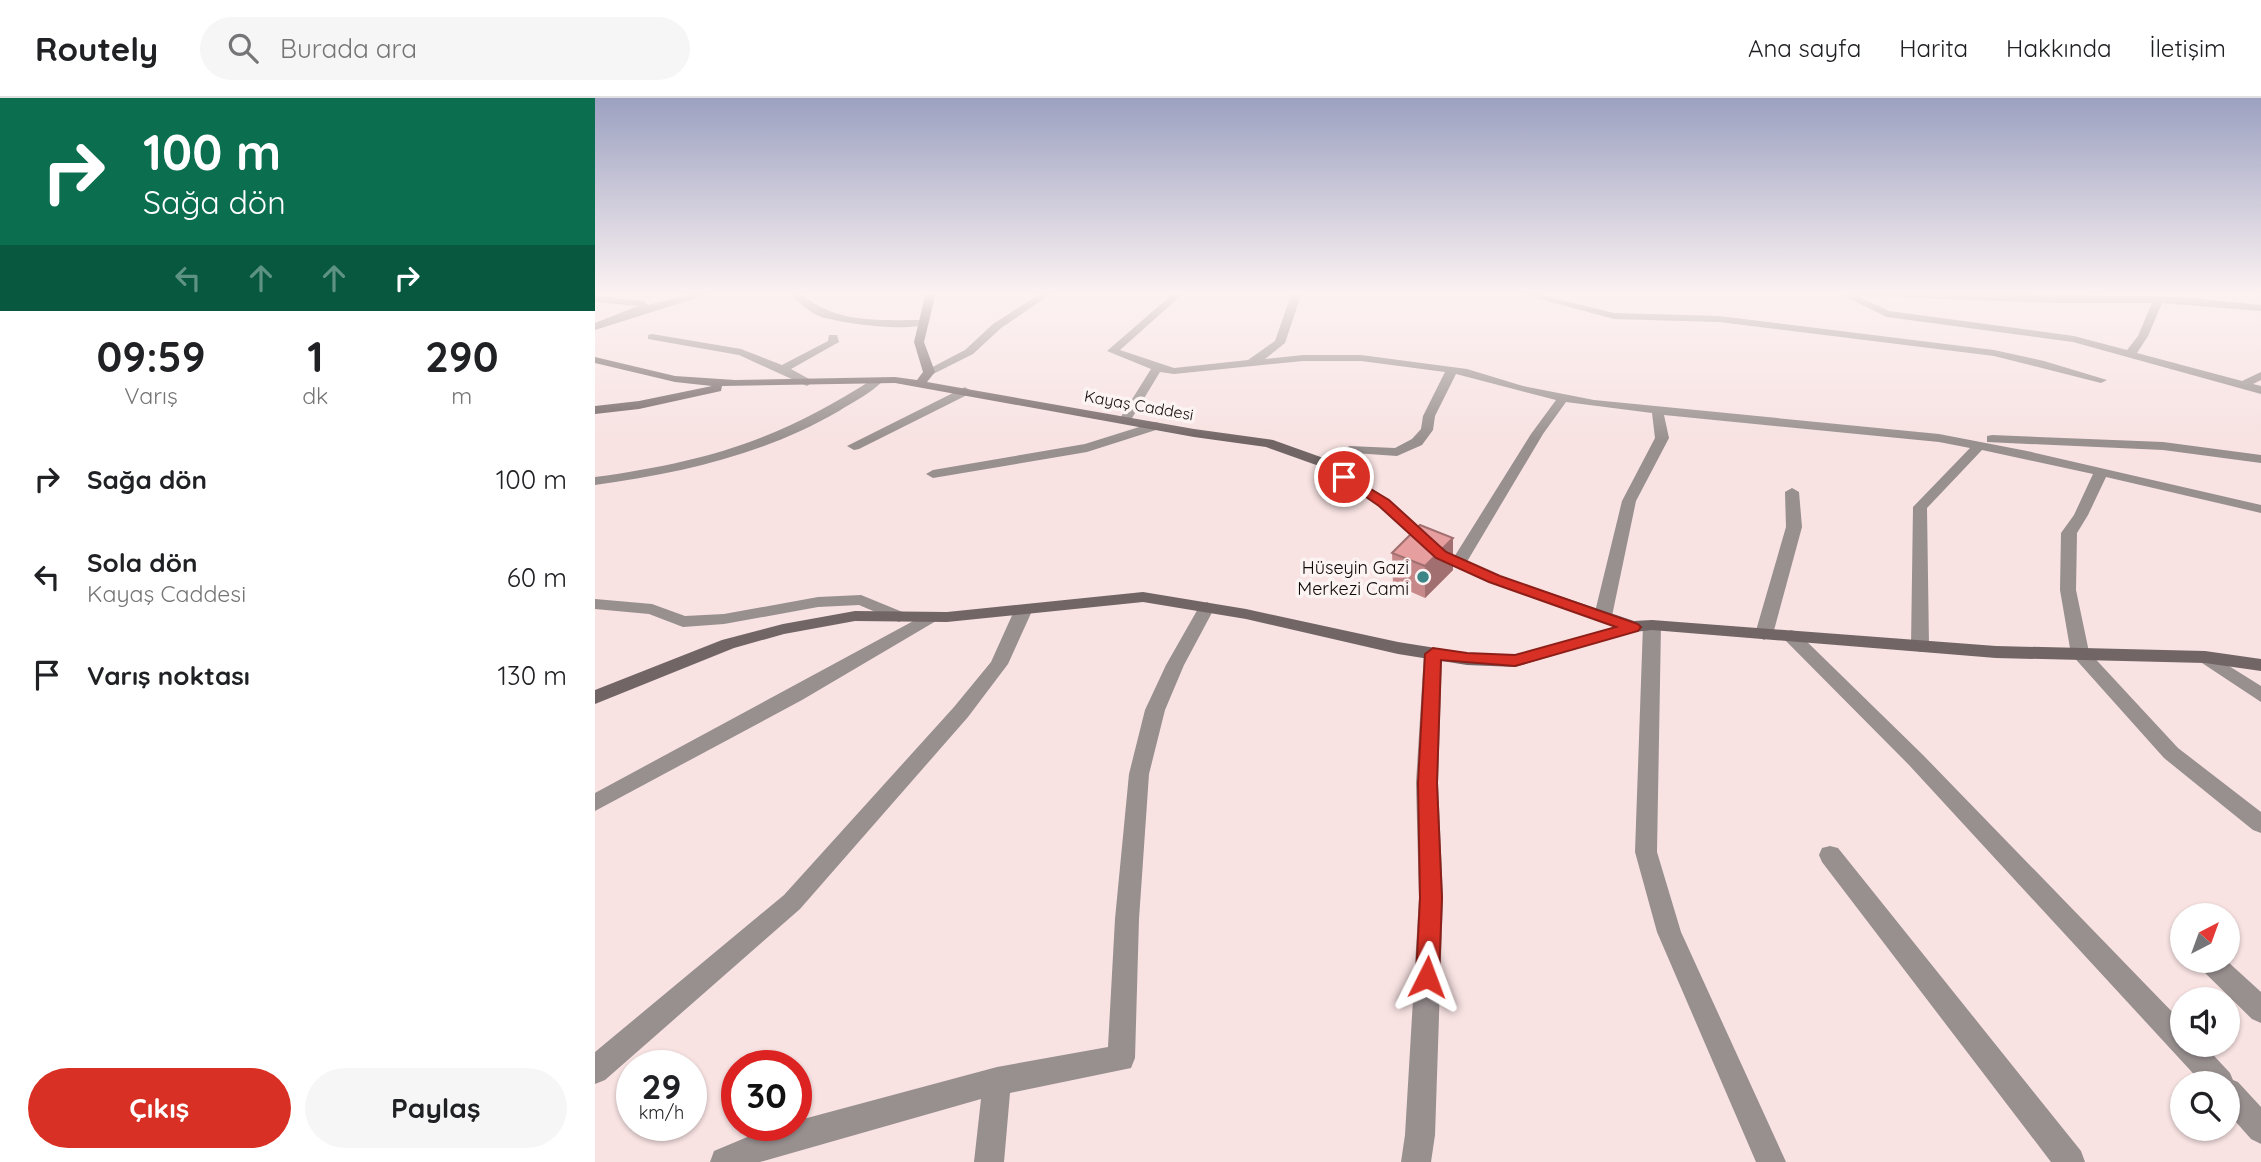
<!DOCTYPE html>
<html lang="tr">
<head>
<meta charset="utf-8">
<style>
	:root { --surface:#fff; --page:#f6f6f6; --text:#202124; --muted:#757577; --line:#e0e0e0; --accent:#d93025 }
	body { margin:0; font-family:Quicksand,sans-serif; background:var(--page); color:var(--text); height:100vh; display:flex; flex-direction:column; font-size:26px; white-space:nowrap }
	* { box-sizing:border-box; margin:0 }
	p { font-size:23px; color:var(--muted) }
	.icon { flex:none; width:38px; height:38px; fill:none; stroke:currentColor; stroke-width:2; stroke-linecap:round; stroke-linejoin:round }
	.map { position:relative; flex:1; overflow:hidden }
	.side { display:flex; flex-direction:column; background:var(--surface); width:595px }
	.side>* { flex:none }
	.hud { background:#0b6e4f; color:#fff; overflow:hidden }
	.needle { width:46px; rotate:41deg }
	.controls { position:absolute; left:1575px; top:805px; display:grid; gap:14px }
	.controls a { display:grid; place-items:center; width:70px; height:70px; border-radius:50%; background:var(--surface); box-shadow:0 2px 5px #0004; font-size:35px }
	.speed { position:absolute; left:21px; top:952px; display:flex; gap:14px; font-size:35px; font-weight:700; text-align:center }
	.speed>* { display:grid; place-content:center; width:91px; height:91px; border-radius:50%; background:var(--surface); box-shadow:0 2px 5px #0004; line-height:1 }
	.speed small { font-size:18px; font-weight:400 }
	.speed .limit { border:10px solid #d22; background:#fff; color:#111 }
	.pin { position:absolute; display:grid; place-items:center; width:60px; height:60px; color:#fff; margin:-30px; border:4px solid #fff; border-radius:50%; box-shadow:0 2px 7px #0007 }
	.me { position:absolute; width:77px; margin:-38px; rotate:3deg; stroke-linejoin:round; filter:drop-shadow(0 0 5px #0008) }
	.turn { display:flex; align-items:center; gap:24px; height:147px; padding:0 28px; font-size:32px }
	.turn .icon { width:91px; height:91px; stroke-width:2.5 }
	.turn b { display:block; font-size:49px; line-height:60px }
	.lanes { display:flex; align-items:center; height:66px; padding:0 28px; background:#0003; justify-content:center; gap:35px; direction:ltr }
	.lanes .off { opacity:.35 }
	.eta { display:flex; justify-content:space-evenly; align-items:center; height:119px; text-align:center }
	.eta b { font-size:42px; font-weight:700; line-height:49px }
	.primary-button { display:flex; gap:14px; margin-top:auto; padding:14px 28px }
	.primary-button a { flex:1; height:80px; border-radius:42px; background:var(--accent); color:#fff; font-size:28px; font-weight:700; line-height:80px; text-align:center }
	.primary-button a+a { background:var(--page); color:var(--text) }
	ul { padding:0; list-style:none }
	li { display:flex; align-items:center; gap:21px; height:98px; padding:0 28px }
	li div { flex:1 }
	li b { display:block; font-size:26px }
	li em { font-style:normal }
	header { display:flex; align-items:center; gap:42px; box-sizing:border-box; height:98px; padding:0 35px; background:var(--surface); border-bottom:2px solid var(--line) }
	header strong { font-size:33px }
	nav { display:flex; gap:38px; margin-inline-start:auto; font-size:24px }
	.search { width:490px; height:63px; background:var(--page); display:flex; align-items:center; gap:18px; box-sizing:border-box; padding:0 24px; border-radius:38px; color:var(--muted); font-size:26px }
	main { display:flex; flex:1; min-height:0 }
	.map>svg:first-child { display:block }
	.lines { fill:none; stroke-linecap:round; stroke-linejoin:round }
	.street { fill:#988f8f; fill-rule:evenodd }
	.secondary { fill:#726565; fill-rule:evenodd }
	.wall { fill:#c68889 }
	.shaded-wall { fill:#a16f6f }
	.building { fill:#e69e9f; stroke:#a16f6f; stroke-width:2 }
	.route { fill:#d93025; stroke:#8d1f18; stroke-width:2 }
	.poi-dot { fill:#3d8688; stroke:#fcf3f3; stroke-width:2.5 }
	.labels { text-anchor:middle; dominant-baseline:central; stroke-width:7; stroke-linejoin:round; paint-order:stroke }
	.far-street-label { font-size:16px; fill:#100909; stroke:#fcf3f3 }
	.poi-label { font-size:18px; fill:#100909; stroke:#fcf3f3; text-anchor:end }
</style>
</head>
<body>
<header>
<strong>Routely</strong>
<div class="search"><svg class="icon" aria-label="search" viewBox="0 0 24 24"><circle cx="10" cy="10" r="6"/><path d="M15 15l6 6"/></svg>Burada ara</div>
<nav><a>Ana sayfa</a><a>Harita</a><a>Hakkında</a><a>İletişim</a></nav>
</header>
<main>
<section class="side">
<div class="hud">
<div class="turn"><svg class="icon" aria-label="right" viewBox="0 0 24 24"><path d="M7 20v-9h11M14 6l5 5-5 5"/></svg><div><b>100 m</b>Sağa dön</div></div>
<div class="lanes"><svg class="icon off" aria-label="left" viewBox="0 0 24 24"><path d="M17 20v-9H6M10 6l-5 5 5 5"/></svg><svg class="icon off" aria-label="ahead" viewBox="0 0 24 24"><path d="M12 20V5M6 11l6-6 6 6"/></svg><svg class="icon off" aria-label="ahead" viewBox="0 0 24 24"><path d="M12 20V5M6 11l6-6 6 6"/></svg><svg class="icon" aria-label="right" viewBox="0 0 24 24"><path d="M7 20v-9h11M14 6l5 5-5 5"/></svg></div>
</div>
<div class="eta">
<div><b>09:59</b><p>Varış</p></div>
<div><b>1</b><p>dk</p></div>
<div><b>290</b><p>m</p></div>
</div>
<ul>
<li><svg class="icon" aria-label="right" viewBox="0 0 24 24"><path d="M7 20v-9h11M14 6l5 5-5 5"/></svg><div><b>Sağa dön</b></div><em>100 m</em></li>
<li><svg class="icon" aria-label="left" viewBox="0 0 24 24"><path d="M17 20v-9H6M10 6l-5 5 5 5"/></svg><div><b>Sola dön</b><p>Kayaş Caddesi</p></div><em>60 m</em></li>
<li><svg class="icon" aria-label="arrive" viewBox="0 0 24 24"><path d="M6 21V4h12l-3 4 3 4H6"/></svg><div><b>Varış noktası</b></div><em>130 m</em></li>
</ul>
<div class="primary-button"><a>Çıkış</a><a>Paylaş</a></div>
</section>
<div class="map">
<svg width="1666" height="1064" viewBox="0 0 1666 1064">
	<rect width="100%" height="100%" fill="#f8e2e2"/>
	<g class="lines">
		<!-- street -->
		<path class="street" d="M105,194H120L0,232V225L43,208L0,204V198L48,203L53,207Z
			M198,194H204C239,226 283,222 327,222L332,225C317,235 242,225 224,218C213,213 206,206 198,198Z
			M448,194H459L406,230L378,256L338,276L328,274L370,252L398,226Z
			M580,194H590L525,252L579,270L653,262L680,243L697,194H707L690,245L670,261L708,257H766L872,271L928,288L999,302L1344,336L1432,353L1666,407V415L1511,379L1493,417L1482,435L1481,492L1494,554L1583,650L1666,714V735L1658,732L1569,660L1476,556L1465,492L1466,435L1479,417L1498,376L1387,352L1332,410L1334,548L1325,554L1316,548L1318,409L1375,350L1344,344L1069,317L1074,340L1041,403L1017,518L1008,523L999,518L1027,403L1060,340L1057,315L971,304L948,336L870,467H858L856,464L936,336L961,302L861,276L840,318L838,332L827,347L802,358L759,355L752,351L754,348L800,350L817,341L826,331L828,318L850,274L766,263H708L579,276L565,274L534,325H526L524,322L556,271L512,253Z
			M919,194H934L1019,215L1124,218L1399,252L1449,263L1512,282L1506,285L1399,258L1124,224L1019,221Z
			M1231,194L1588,199L1666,207V213L1567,205L1553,238L1542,255L1647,283L1666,274V282L1658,286L1666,288V296L1478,244L1292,219L1247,197ZM1263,198L1463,205H1557L1543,238L1532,252L1479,238L1294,213Z
			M57,236L146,251L187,267L233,243L234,237H242L244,244L196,271L216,282L218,284L212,288L144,257L53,241V237Z
			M278,281L288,283C276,295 258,304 244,313C168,357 86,375 0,387V379C110,364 184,342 278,281Z
			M370,289L376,293L374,296L264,351L259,352L252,348Z
			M560,324L564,325V331L492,354L338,380L331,376L338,372L490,346Z
			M1397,337L1568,344L1666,357V365L1568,352L1392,344V338Z
			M1197,390L1204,394L1207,429L1178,536L1169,542L1160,536L1191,429L1190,394Z
			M266,497L310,515L313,519L304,524L264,507L223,509L129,526L88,529L54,516L0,511V501L57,506L90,518L129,516L223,499Z
			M612,504L620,509L589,567L570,612L554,676L544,821L540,960L536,970L415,995L409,1064H379L386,1001L165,1064H115L119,1053L176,1029L201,1027V1023L402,969L513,949L520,821L534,676L550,612L571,567L604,509Z
			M428,508L437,513L413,566L373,619L205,811L10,982L0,986V954L189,797L359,609L396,564L419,513Z
			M335,514L341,515L344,519L341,523L207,602L0,713V695Z
			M1057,522L1066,527L1062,754L1086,834L1191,1064H1161L1062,834L1040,754L1048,527Z
			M1196,532L1202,534L1328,657L1587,924V947H1609L1635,975L1638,982L1643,984L1666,1009V1046L1656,1041L1633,1015V985H1607L1314,667L1190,542L1187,538Z
			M838,550L847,556L843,685L848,800L840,1037L836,1064H806L810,1037L824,800L821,685L829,556Z
			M1610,553L1666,588V604L1604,563L1601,559L1604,555Z
			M1235,748L1243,750L1486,1053L1490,1064H1456L1227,764L1224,757L1227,750Z
			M1602,863H1632L1666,894V925L1657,921L1606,871Z"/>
		<!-- secondary -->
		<path class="secondary" d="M331,194H341L329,244L340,274L332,284L599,331L678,342L734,362L794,402L852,454L905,478L1039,523L1057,522L1401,548L1610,553L1666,561V573L1610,565L1401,560L1057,532L1039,534L920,569L872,567L803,556L651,521L548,504L352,524L260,523L189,536L139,550L0,606V592L127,542L188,526L260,513L352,514L548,494L651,511L803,544L872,555L920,557L1020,529L893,484L840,460L784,408L724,368L671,349L599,339L300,285L127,288L126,293L44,311L0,316V308L44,303L117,288L80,284L0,265V259L80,278L140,282L300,279L322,282L328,274L319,244Z"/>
	</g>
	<!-- wall -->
	<path class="wall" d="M858,440V472L830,500L798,486L797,455Z"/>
	<!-- shaded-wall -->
	<path class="shaded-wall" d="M858,440V472L830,500V468Z"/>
	<!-- building -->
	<path class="building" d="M825,427L858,440L830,468L797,455Z"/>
	<!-- sky -->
	<linearGradient id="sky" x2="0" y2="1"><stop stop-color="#9ca1c1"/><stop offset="0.57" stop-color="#fcf2f2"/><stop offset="1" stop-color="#fcf2f2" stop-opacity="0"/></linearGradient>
	<rect width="1666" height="343" fill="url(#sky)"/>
	<!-- route -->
	<path class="route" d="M749,375L794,402L851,454L905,478L1043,526L1046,529L1043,533L920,568L846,562L842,685L847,800L844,879L841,887L832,890L824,887L821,879L825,800L823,685L830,556L838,550L872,555L920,557L1021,529L894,484L841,460L784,408L745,381V376Z"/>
	<!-- markers -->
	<circle class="poi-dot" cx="828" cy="479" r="7"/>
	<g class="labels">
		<!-- far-street labels -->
		<g class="far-street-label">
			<text transform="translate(544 307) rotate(10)">Kayaş Caddesi</text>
		</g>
		<!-- poi labels -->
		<g class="poi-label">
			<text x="814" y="469">Hüseyin Gazi<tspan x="814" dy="21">Merkezi Cami</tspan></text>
		</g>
	</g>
</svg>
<div class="controls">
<a><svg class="needle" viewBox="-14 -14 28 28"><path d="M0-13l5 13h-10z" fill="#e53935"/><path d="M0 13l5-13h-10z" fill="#757577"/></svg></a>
<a><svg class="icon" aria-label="sound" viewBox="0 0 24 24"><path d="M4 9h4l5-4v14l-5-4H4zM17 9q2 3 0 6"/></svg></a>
<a><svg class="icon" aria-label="search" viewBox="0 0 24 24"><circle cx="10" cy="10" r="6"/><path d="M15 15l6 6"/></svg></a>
</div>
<div class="speed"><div>29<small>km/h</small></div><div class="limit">30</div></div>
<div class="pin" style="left:749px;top:379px;background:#d93025"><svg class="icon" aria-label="arrive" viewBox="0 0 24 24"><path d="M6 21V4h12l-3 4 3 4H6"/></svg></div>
<svg class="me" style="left:832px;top:879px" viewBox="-20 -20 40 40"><path d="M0-17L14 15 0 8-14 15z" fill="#d93025" stroke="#fff" stroke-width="4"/></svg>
</div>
</main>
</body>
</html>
